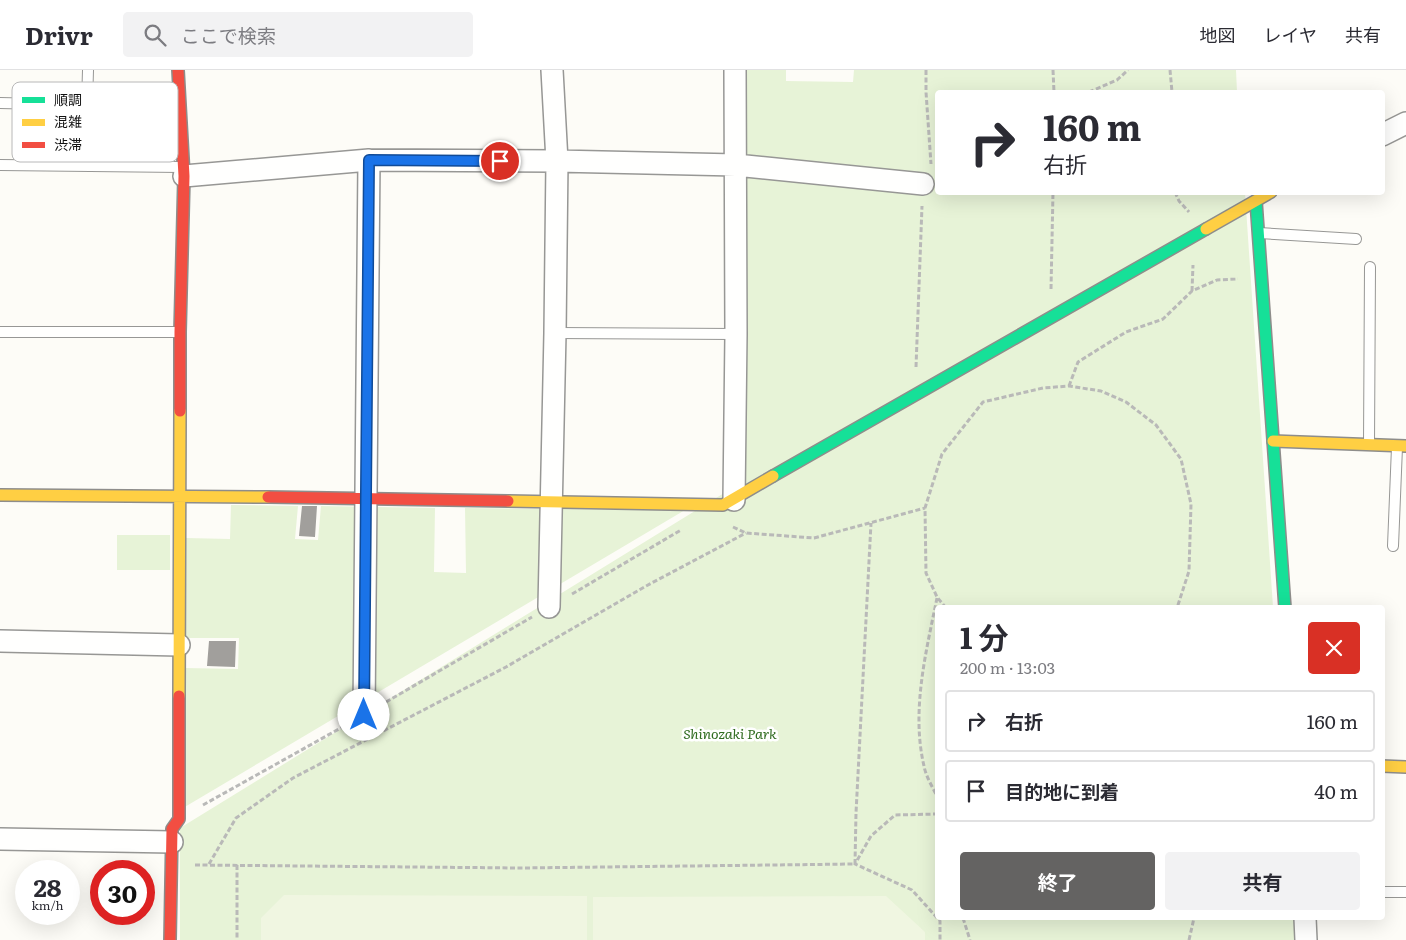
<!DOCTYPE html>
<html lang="ja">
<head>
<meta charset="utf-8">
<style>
	:root { --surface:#fff; --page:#f2f2f3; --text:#2b2b33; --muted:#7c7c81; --line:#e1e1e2; --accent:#646362 }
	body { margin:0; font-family:Literata,"Noto Sans JP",serif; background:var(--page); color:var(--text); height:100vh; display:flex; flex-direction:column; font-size:19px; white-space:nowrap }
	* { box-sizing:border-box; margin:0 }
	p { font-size:16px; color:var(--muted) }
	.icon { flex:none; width:28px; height:28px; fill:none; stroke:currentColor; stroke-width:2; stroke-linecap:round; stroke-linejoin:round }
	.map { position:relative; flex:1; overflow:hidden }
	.side { position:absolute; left:935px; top:535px; width:450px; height:315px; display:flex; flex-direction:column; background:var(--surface); border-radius:5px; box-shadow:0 5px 20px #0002 }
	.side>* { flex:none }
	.banner { position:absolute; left:935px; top:20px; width:450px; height:105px; border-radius:5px; box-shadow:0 5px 20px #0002; background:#fff; color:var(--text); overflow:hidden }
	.speed { position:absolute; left:15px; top:790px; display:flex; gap:10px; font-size:25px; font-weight:700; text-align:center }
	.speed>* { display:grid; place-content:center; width:65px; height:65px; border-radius:50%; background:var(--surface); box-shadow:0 5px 20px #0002; line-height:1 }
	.speed small { font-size:12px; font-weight:400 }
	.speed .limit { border:8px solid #d22; background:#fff; color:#111 }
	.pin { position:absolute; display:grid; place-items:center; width:42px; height:42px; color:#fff; margin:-21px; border:2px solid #fff; border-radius:50%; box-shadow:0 1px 5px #0007 }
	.me { position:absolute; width:55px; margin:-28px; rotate:0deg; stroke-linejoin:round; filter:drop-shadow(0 0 4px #0008) }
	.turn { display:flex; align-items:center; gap:18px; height:105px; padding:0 25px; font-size:22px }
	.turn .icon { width:65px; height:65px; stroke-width:2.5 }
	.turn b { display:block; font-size:35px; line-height:42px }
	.round { display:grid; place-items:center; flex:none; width:52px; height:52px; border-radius:5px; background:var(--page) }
	.summary { display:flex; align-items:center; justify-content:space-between; height:85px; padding:0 25px }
	h1 { font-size:30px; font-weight:700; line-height:38px }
	.button { display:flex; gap:10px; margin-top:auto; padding:10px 25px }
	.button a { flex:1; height:58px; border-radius:5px; background:var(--accent); color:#fff; font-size:20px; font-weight:700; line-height:58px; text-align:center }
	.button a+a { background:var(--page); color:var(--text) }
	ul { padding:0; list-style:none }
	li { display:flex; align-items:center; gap:15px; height:62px; margin:0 10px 8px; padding:0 15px; border:2px solid var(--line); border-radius:5px }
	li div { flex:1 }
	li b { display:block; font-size:19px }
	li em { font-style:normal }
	header { display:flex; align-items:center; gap:30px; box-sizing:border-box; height:70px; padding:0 25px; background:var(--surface); border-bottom:1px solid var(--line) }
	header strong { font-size:24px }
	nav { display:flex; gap:28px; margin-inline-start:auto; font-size:18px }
	.search { width:350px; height:45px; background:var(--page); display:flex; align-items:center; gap:12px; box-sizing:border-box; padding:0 18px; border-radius:5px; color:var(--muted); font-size:19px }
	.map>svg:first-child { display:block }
	.green { fill:#e7f3d7 }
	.pitch { fill:#f0f6e1 }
	.building { fill:#a19f9c }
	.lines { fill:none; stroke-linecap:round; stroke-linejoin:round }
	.lane-casing { stroke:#979795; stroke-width:12 }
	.street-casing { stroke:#979795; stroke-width:24 }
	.fast-casing { stroke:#8e8d8b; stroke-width:14 }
	.slow-casing { stroke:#8e8d8b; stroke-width:14 }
	.jam-casing { stroke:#8e8d8b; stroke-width:14 }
	.path { stroke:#b9b9b8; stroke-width:3; stroke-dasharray:5 2.5; stroke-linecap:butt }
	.lane { stroke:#fffffe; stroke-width:10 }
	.street { stroke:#fffffe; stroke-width:21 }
	.fast { stroke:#16e098; stroke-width:11 }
	.slow { stroke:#ffcf43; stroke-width:11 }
	.jam { stroke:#f24e42; stroke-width:11 }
	.route-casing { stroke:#114b97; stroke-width:12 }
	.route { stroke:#1a73e8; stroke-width:9 }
	.labels { text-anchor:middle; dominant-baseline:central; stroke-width:5; stroke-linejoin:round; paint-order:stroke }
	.park-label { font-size:14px; font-style:italic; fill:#2f6b1f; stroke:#fff }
	.key { fill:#fff; stroke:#b8b8b8; stroke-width:1 }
	.key-label { font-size:14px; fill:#111 }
</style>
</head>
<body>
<header>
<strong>Drivr</strong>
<div class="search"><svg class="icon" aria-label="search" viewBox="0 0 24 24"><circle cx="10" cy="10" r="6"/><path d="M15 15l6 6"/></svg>ここで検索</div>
<nav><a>地図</a><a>レイヤ</a><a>共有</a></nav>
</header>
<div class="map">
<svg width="1406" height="870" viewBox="0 0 1406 870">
	<rect width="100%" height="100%" fill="#fdfcf7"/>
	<!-- green -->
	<path class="green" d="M743,0H786V11L853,12L854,0H1236L1237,22H938V122L1245,123L1273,537L938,538V848H1294L1296,870H180V758L742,412Z
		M231,435L298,436L295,469L318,470L321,436L435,438L434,502L466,503L465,438L685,440L183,738L185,598L238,599L239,568H185L186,468L230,469Z
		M117,465H170V500H117Z"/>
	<!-- pitch -->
	<path class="pitch" d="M284,825L587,826V870H261V848Z
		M886,826L925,862V870H593V827Z"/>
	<!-- building -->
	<path class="building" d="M302,436H317L315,467L299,466Z
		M209,571H236L235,597L207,596Z"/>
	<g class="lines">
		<defs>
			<path id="lane" d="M0,33L87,35L88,0
				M0,95L181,97
				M1259,163L1356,169
				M0,262H179
				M555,263L736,264
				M1369,374L1370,197
				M1393,476L1397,377
				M1382,822H1406"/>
			<path id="street" d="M1382,65L1406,53
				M184,106L369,90L557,91L736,95L923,114
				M734,430L736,264L735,0
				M549,537L555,263L557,91L552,0
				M0,571L179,575
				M364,645L369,90
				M0,769L172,772
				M1305,848L1306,870"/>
			<path id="fast" d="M1256,131L1285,538
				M773,406L1206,159"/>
			<path id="slow" d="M1206,159L1271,122
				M1273,371L1406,376
				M0,425L268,427
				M508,431L723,435L773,406
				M179,626L180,341
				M1382,696L1406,697"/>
			<path id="jam" d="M178,0L184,106L180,262V341
				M268,427L508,431
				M170,870L172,759L179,749V626"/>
		</defs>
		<!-- lane casing -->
		<use href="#lane" class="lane-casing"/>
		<!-- street casing -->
		<use href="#street" class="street-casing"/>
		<!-- fast casing -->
		<use href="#fast" class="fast-casing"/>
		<!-- slow casing -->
		<use href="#slow" class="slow-casing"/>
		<!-- jam casing -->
		<use href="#jam" class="jam-casing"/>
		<!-- path -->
		<path class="path" d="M926,0V22L931,94
			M1053,0L1054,22
			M1170,0L1172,22
			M1089,22L1117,10L1128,0
			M1175,122L1179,131L1189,142
			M1051,219L1053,122
			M1192,221L1193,195
			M916,297L922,136
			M1069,316L1078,292L1126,262L1163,249L1192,221L1217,210L1238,209
			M733,457L746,463L814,468L925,438
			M572,524L681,460
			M937,528C926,582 911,641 924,696C926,707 933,718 938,728
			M946,538L937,527L926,503L925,438L942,384L983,332L1043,318L1069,316L1101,321L1126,332L1156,355L1181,389L1191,434L1189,501L1177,538
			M386,632L532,547
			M203,735L346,655
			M938,744L895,745L871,766L855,794L912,820L940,851V870
			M209,794L236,748L293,708L506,597L646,516L746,463
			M195,795L521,798L855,794L856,743L871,453
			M237,795V870
			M963,848L970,870
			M1189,870L1194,848"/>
		<!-- lane -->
		<use href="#lane" class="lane"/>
		<!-- street -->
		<use href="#street" class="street"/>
		<!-- fast -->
		<use href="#fast" class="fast"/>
		<!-- slow -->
		<use href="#slow" class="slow"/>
		<!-- jam -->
		<use href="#jam" class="jam"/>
	</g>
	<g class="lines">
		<defs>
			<path id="route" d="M364,645L369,90L500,91"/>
		</defs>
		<!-- route casing -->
		<use href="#route" class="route-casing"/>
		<!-- route -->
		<use href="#route" class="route"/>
	</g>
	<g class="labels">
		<!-- park labels -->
		<g class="park-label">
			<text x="730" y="663">Shinozaki Park</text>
		</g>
	</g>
	<!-- legend -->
	<rect x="12" y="12" width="166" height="80" rx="8" class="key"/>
	<rect x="22" y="27" width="23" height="6" fill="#16e098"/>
	<rect x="22" y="49" width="23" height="7" fill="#ffcf43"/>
	<rect x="22" y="72" width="23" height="6" fill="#f24e42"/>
	<g class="key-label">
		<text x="54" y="35">順調</text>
		<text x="54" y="57">混雑</text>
		<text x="54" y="80">渋滞</text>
	</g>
</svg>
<div class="speed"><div>28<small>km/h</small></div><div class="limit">30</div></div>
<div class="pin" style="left:500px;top:91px;background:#d93025"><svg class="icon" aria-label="arrive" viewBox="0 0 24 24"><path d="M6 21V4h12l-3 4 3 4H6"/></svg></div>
<svg class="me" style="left:364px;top:645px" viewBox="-20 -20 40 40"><circle r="19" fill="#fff"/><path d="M0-13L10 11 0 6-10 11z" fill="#1a73e8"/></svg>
<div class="banner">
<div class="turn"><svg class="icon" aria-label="right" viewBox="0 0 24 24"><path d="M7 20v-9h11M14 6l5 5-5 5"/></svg><div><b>160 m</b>右折</div></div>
</div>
<section class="side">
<div class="summary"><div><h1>1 分</h1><p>200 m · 13:03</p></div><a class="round" style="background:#d93025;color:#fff"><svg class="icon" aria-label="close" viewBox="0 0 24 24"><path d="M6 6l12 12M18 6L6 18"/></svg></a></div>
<ul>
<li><svg class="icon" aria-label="right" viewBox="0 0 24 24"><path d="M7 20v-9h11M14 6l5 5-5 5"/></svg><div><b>右折</b></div><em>160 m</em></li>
<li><svg class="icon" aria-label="arrive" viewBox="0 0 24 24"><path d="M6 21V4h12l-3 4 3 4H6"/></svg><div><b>目的地に到着</b></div><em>40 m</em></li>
</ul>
<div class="button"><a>終了</a><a>共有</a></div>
</section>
</div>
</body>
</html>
